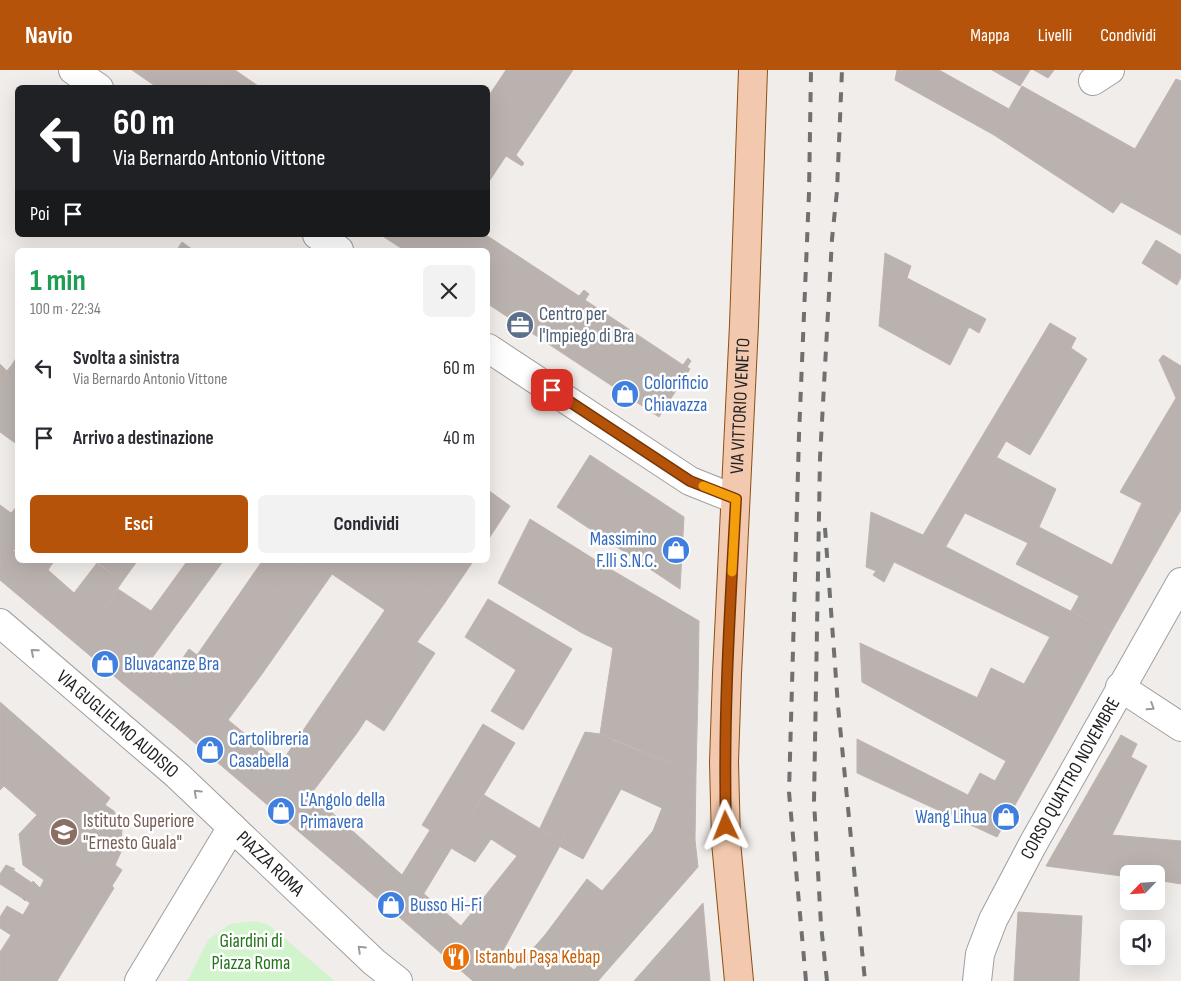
<!DOCTYPE html>
<html lang="it">
<head>
<meta charset="utf-8">
<style>
	:root { --surface:#fff; --page:#f2f2f3; --text:#2b2b33; --muted:#7c7c81; --accent:#b45309 }
	body { margin:0; font-family:"Sofia Sans Condensed",sans-serif; background:var(--page); color:var(--text); height:100vh; display:flex; flex-direction:column; font-size:19px; white-space:nowrap }
	* { box-sizing:border-box; margin:0 }
	p { font-size:16px; color:var(--muted) }
	.icon { flex:none; width:28px; height:28px; fill:none; stroke:currentColor; stroke-width:2; stroke-linecap:round; stroke-linejoin:round }
	.map { position:relative; flex:1; overflow:hidden }
	.side { position:absolute; left:15px; top:178px; width:475px; height:315px; display:flex; flex-direction:column; background:var(--surface); border-radius:8px; box-shadow:0 5px 20px #0002 }
	.side>* { flex:none }
	.hud { position:absolute; left:15px; top:15px; width:475px; height:152px; border-radius:8px; box-shadow:0 5px 20px #0002; background:#202124; color:#fff; overflow:hidden }
	.needle { width:32px; rotate:245deg }
	.fabs { position:absolute; left:1120px; top:795px; display:grid; gap:10px }
	.fabs a { display:grid; place-items:center; width:45px; height:45px; border-radius:8px; background:var(--surface); box-shadow:0 5px 20px #0002; font-size:25px }
	.pin { position:absolute; display:grid; place-items:center; width:42px; height:42px; color:#fff; margin:-21px; border-radius:10px; box-shadow:0 2px 8px #0006 }
	.me { position:absolute; width:55px; margin:-28px; rotate:358deg; stroke-linejoin:round; filter:drop-shadow(0 0 4px #0008) }
	.turn { display:flex; align-items:center; gap:18px; height:105px; padding:0 15px; font-size:22px }
	.turn .icon { width:65px; height:65px; stroke-width:2.5 }
	.turn b { display:block; font-size:35px; line-height:42px }
	.then { display:flex; align-items:center; height:48px; padding:0 15px; background:#0003; gap:10px; font-size:19px }
	.round { display:grid; place-items:center; flex:none; width:52px; height:52px; border-radius:8px; background:var(--page) }
	.overview { display:flex; align-items:center; justify-content:space-between; height:85px; padding:0 15px }
	h1 { font-size:30px; font-weight:700; line-height:38px; color:#1e9e55 }
	.button { display:flex; gap:10px; margin-top:auto; padding:10px 15px }
	.button a { flex:1; height:58px; border-radius:8px; background:var(--accent); color:#fff; font-size:20px; font-weight:700; line-height:58px; text-align:center }
	.button a+a { background:var(--page); color:var(--text) }
	ul { padding:0; list-style:none }
	li { display:flex; align-items:center; gap:15px; height:70px; padding:0 15px }
	li div { flex:1 }
	li b { display:block; font-size:19px }
	li em { font-style:normal }
	header { display:flex; align-items:center; gap:30px; box-sizing:border-box; height:70px; padding:0 25px; background:var(--accent); color:#fff }
	header strong { font-size:24px }
	nav { display:flex; gap:28px; margin-inline-start:auto; font-size:18px }
	.map>svg:first-child { display:block }
	.park { fill:#d1f4cd }
	.building { fill:#bab2af; stroke:#c1b3ae }
	.lines { fill:none; stroke-linecap:round; stroke-linejoin:round }
	.minor-casing { stroke:#9f9f9f; stroke-width:30 }
	.major-casing { stroke:#8d4f13; stroke-width:30 }
	.minor { stroke:#fff; stroke-width:28 }
	.major { stroke:#f2c9ae; stroke-width:28 }
	.rail { stroke:#707070; stroke-width:4; stroke-dasharray:10 10; stroke-linecap:butt }
	.oneway { stroke:#9c9c9c }
	.route-casing { stroke:#753606; stroke-width:12 }
	.route { stroke:#b45309; stroke-width:9 }
	.slow { stroke:#f59e0b; stroke-width:9 }
	.labels { text-anchor:middle; dominant-baseline:central; stroke-width:5; stroke-linejoin:round; paint-order:stroke }
	.service-label { font-size:19px; fill:#4e5e75; stroke:#fff; text-anchor:start }
	.shop-label { font-size:19px; fill:#366cbe; stroke:#fff; text-anchor:start }
	.street-label { font-size:19px; fill:#222; stroke:#fff }
	.education-label { font-size:19px; fill:#785e54; stroke:#fff; text-anchor:start }
	.park-label { font-size:19px; fill:#22751a; stroke:#fff }
	.food-label { font-size:19px; fill:#c56008; stroke:#fff; text-anchor:start }
</style>
</head>
<body>
<header>
<strong>Navio</strong>
<nav><a>Mappa</a><a>Livelli</a><a>Condividi</a></nav>
</header>
<div class="map">
<svg width="1181" height="911" viewBox="0 0 1181 911">
	<rect width="100%" height="100%" fill="#f1edea"/>
	<!-- park -->
	<path class="park" d="M255,851L269,855L335,911H187L208,870L230,854Z"/>
	<!-- building -->
	<path class="building" d="M132,0H225L214,18H158Z
		M225,0H235L261,18H214Z
		M506,0H573L516,85L524,93L522,96L506,86L488,113V27Z
		M897,0H939L1009,39L994,65L895,10Z
		M992,0H1030L1020,16Z
		M1034,0H1054L1048,8Z
		M1176,9L1181,11V165L1121,132L1113,143L994,65L1022,16L1135,79Z
		M381,165H486L579,226L584,220L589,224L585,230L683,295L688,288L691,291L687,297L690,299L659,347L488,234V180H404Z
		M1156,170L1181,185V207L1177,215L1142,193Z
		M182,172L193,180H177Z
		M885,183L911,196L907,208L986,249L979,263L969,257L950,295L879,256Z
		M1050,253L1076,268L1071,278L1087,289L1030,385L1006,371L945,478L923,465Z
		M18,285V375L0,362V309L11,296Z
		M1163,285L1181,296V440L1175,450L1120,422L1176,328L1159,290Z
		M0,294L7,301L0,309Z
		M590,385L684,447L680,519L557,437Z
		M996,387L1056,419L1039,457L1112,495L1142,433L1175,450L1111,562L1071,541L1079,526L1016,494L1028,473L965,443Z
		M488,420L510,436L488,470Z
		M0,435L11,443L18,435V476L13,481L9,478L0,489Z
		M871,442L923,465L1111,562L1055,664L977,628L991,598L1024,614L1050,567L894,492L884,512L873,505L876,501L866,497Z
		M530,449L605,496L582,563L498,513Z
		M9,478L18,484V490H52L54,491L48,500L74,523L97,493L122,512L101,544L104,547L81,578L0,510V489Z
		M95,490H138L122,512Z
		M188,490H224L152,588L127,617L81,578L104,547L101,544L118,519L151,541Z
		M263,490H300L231,579L176,657L127,617L152,588L171,605L189,579L197,585Z
		M300,490H379L444,534L417,572L357,663L319,637L385,540L332,504L262,604L231,579Z
		M379,490H474L444,534Z
		M605,496L699,551L698,619L582,563Z
		M488,529L572,579L523,660L491,641L516,600L465,567Z
		M417,572L435,583L384,661L366,649Z
		M860,573L1055,664L997,767L857,703V669L968,725L980,703L995,711L1006,691L862,612Z
		M613,578L698,619L696,703L600,664Z
		M231,579L262,604L228,650L281,693L319,637L357,663L311,724L291,755L176,657Z
		M0,632L110,728L105,735L114,741L122,758L121,782L115,795L122,800L112,816L114,818L57,911H0V882L11,865L0,858V847L7,836L23,845L30,833L26,830L25,831L22,828L0,814V804L6,795L15,799L13,800L32,813L33,811L40,818L44,810L23,795L19,764L37,745L4,716L0,720Z
		M483,654L515,673L406,853L291,755L311,724L402,805L430,760L422,755Z
		M585,662L600,664L615,671L562,772L540,758Z
		M1121,665L1137,674L1131,687L1147,696L1112,765L1181,771V814L1156,810V804H1129V807L1046,796Z
		M615,671L696,703L695,770L691,767L566,911H483L499,888L514,900L545,865L587,809L602,821L653,761L662,738L621,719L583,789L559,776Z
		M484,725L562,772L499,888L483,911H473L406,853L423,823L461,856L517,786L491,769L475,792L451,778Z
		M691,767L695,770L698,797L598,911H566Z
		M703,833L706,867L667,911H634Z
		M1018,842L1082,846L1079,911H1014Z
		M706,867L710,911H667L673,903Z"/>
	<g class="lines">
		<defs>
			<g id="minor">
				<path d="M73,0L99,18"/>
				<path d="M1093,11L1110,0"/>
				<path d="M317,165L339,180"/>
				<path d="M488,278L690,411L735,429"/>
				<path id="s1" d="M0,553L177,705L374,892L398,911"/>
				<path d="M1120,617L1181,657"/>
				<path d="M139,911L232,757"/>
				<path id="s2" d="M977,911L980,884L993,850L1033,774L1181,512"/>
			</g>
			<g id="major">
				<path id="s3" d="M739,911L726,772L724,692L727,604L744,255L753,0"/>
			</g>
		</defs>
		<!-- minor casing -->
		<use href="#minor" class="minor-casing"/>
		<!-- major casing -->
		<use href="#major" class="major-casing"/>
		<!-- minor -->
		<use href="#minor" class="minor"/>
		<!-- major -->
		<use href="#major" class="major"/>
		<!-- rail -->
		<path class="rail" d="M825,458L838,636L865,911
			M806,911L789,722L799,365L809,123L811,0
			M827,911L821,855L814,731L820,388L832,169L837,121L842,0"/>
	</g>
	<!-- one-way arrows -->
	<defs><path id="oneway-chevron" d="M-2-3.5L2.5 0L-2 3.5" fill="none" stroke-width="1.6" stroke-linecap="round" stroke-linejoin="round" transform="scale(1.25)"/></defs>
	<g class="oneway">
		<use href="#oneway-chevron" transform="translate(34 582) rotate(-139)"/>
		<use href="#oneway-chevron" transform="translate(1151 637) rotate(33)"/>
		<use href="#oneway-chevron" transform="translate(197 723) rotate(-137)"/>
		<use href="#oneway-chevron" transform="translate(361 879) rotate(-136)"/>
	</g>
	<g class="lines">
		<defs>
			<path id="route" d="M552,320L690,411L736,429C730,538 723,647 726,756"/>
		</defs>
		<!-- route casing -->
		<use href="#route" class="route-casing"/>
		<!-- route -->
		<use href="#route" class="route"/>
		<!-- slow -->
		<path class="slow" d="M703,416L736,429L732,502"/>
	</g>
	<!-- icons -->
	<defs>
		<symbol id="office-disc" viewBox="-11 -11 22 22"><circle r="9.5" fill="#5c6f8a" stroke="#fff"/><path d="M-6-3h4V-5.5h4V-3h4V5H-6ZM-1-4.5V-3h2v-1.5ZM-6 0V1H6V0Z" fill="#fff"/></symbol>
		<symbol id="shop-disc" viewBox="-11 -11 22 22"><circle r="9.5" fill="#3f7fe0" stroke="#fff"/><path d="M-5-2.5h2.3a2.7 3.5 0 0 1 5.4 0H5L5.5 6h-11ZM-1.5-2.5h3a1.5 2.3 0 0 0-3 0Z" fill="#fff"/></symbol>
		<symbol id="school-disc" viewBox="-11 -11 22 22"><circle r="9.5" fill="#8d6e63" stroke="#fff"/><path d="M0-5L7-2L0 1L-7-2ZM-4 1L0 2.5L4 1V4Q0 6-4 4Z" fill="#fff"/></symbol>
		<symbol id="restaurant-disc" viewBox="-11 -11 22 22"><circle r="9.5" fill="#e8710a" stroke="#fff"/><path d="M-5-6h1v4h1v-4h1v4h1v-4h1v5L-1.5 .5V6h-2V.5L-5-1ZM5-6V6H3V1.5H1.5Q1.5-4 5-6Z" fill="#fff"/></symbol>
	</defs>
	<g fill-rule="evenodd">
		<use href="#office-disc" x="504" y="239" width="32" height="32"/>
		<use href="#shop-disc" x="609" y="308" width="32" height="32"/>
		<use href="#shop-disc" x="660" y="464" width="32" height="32"/>
		<use href="#shop-disc" x="89" y="578" width="32" height="32"/>
		<use href="#shop-disc" x="194" y="664" width="32" height="32"/>
		<use href="#shop-disc" x="265" y="725" width="32" height="32"/>
		<use href="#shop-disc" x="990" y="731" width="32" height="32"/>
		<use href="#school-disc" x="48" y="746" width="32" height="32"/>
		<use href="#shop-disc" x="375" y="819" width="32" height="32"/>
		<use href="#restaurant-disc" x="440" y="871" width="32" height="32"/>
	</g>
	<g class="labels">
		<!-- service labels -->
		<g class="service-label">
			<text x="539" y="244">Centro per<tspan x="539" dy="22">l'Impiego di Bra</tspan></text>
		</g>
		<!-- shop labels -->
		<g class="shop-label">
			<text x="644" y="313">Colorificio<tspan x="644" dy="22">Chiavazza</tspan></text>
			<text x="657" y="469" text-anchor="end">Massimino<tspan x="657" dy="22">F.lli S.N.C.</tspan></text>
			<text x="124" y="594">Bluvacanze Bra</text>
			<text x="229" y="669">Cartolibreria<tspan x="229" dy="22">Casabella</tspan></text>
			<text x="300" y="730">L'Angolo della<tspan x="300" dy="22">Primavera</tspan></text>
			<text x="987" y="747" text-anchor="end">Wang Lihua</text>
			<text x="410" y="835">Busso Hi-Fi</text>
		</g>
		<!-- street labels -->
		<g class="street-label">
			<text stroke="none"><textPath href="#s3" startOffset="576">VIA VITTORIO VENETO</textPath></text>
			<text stroke="none"><textPath href="#s1" startOffset="155">VIA GUGLIELMO AUDISIO</textPath></text>
			<text stroke="none"><textPath href="#s2" startOffset="225">CORSO QUATTRO NOVEMBRE</textPath></text>
			<text stroke="none"><textPath href="#s1" startOffset="362">PIAZZA ROMA</textPath></text>
		</g>
		<!-- education labels -->
		<g class="education-label">
			<text x="83" y="751">Istituto Superiore<tspan x="83" dy="22">"Ernesto Guala"</tspan></text>
		</g>
		<!-- park labels -->
		<g class="park-label">
			<text x="251" y="871">Giardini di<tspan x="251" dy="22">Piazza Roma</tspan></text>
		</g>
		<!-- food labels -->
		<g class="food-label">
			<text x="475" y="887">Istanbul Paşa Kebap</text>
		</g>
	</g>
</svg>
<div class="fabs">
<a><svg class="needle" viewBox="-14 -14 28 28"><path d="M0-13l5 13h-10z" fill="#e53935"/><path d="M0 13l5-13h-10z" fill="#7c7c81"/></svg></a>
<a><svg class="icon" aria-label="sound" viewBox="0 0 24 24"><path d="M4 9h4l5-4v14l-5-4H4zM17 9q2 3 0 6"/></svg></a>
</div>
<div class="pin" style="left:552px;top:320px;background:#d93025"><svg class="icon" aria-label="arrive" viewBox="0 0 24 24"><path d="M6 21V4h12l-3 4 3 4H6"/></svg></div>
<svg class="me" style="left:726px;top:756px" viewBox="-20 -20 40 40"><path d="M0-17L14 15 0 8-14 15z" fill="#b45309" stroke="#fff" stroke-width="4"/></svg>
<div class="hud">
<div class="turn"><svg class="icon" aria-label="left" viewBox="0 0 24 24"><path d="M17 20v-9H6M10 6l-5 5 5 5"/></svg><div><b>60 m</b>Via Bernardo Antonio Vittone</div></div>
<div class="then">Poi<svg class="icon" aria-label="arrive" viewBox="0 0 24 24"><path d="M6 21V4h12l-3 4 3 4H6"/></svg></div>
</div>
<section class="side">
<div class="overview"><div><h1>1 min</h1><p>100 m · 22:34</p></div><a class="round"><svg class="icon" aria-label="close" viewBox="0 0 24 24"><path d="M6 6l12 12M18 6L6 18"/></svg></a></div>
<ul>
<li><svg class="icon" aria-label="left" viewBox="0 0 24 24"><path d="M17 20v-9H6M10 6l-5 5 5 5"/></svg><div><b>Svolta a sinistra</b><p>Via Bernardo Antonio Vittone</p></div><em>60 m</em></li>
<li><svg class="icon" aria-label="arrive" viewBox="0 0 24 24"><path d="M6 21V4h12l-3 4 3 4H6"/></svg><div><b>Arrivo a destinazione</b></div><em>40 m</em></li>
</ul>
<div class="button"><a>Esci</a><a>Condividi</a></div>
</section>
</div>
</body>
</html>
